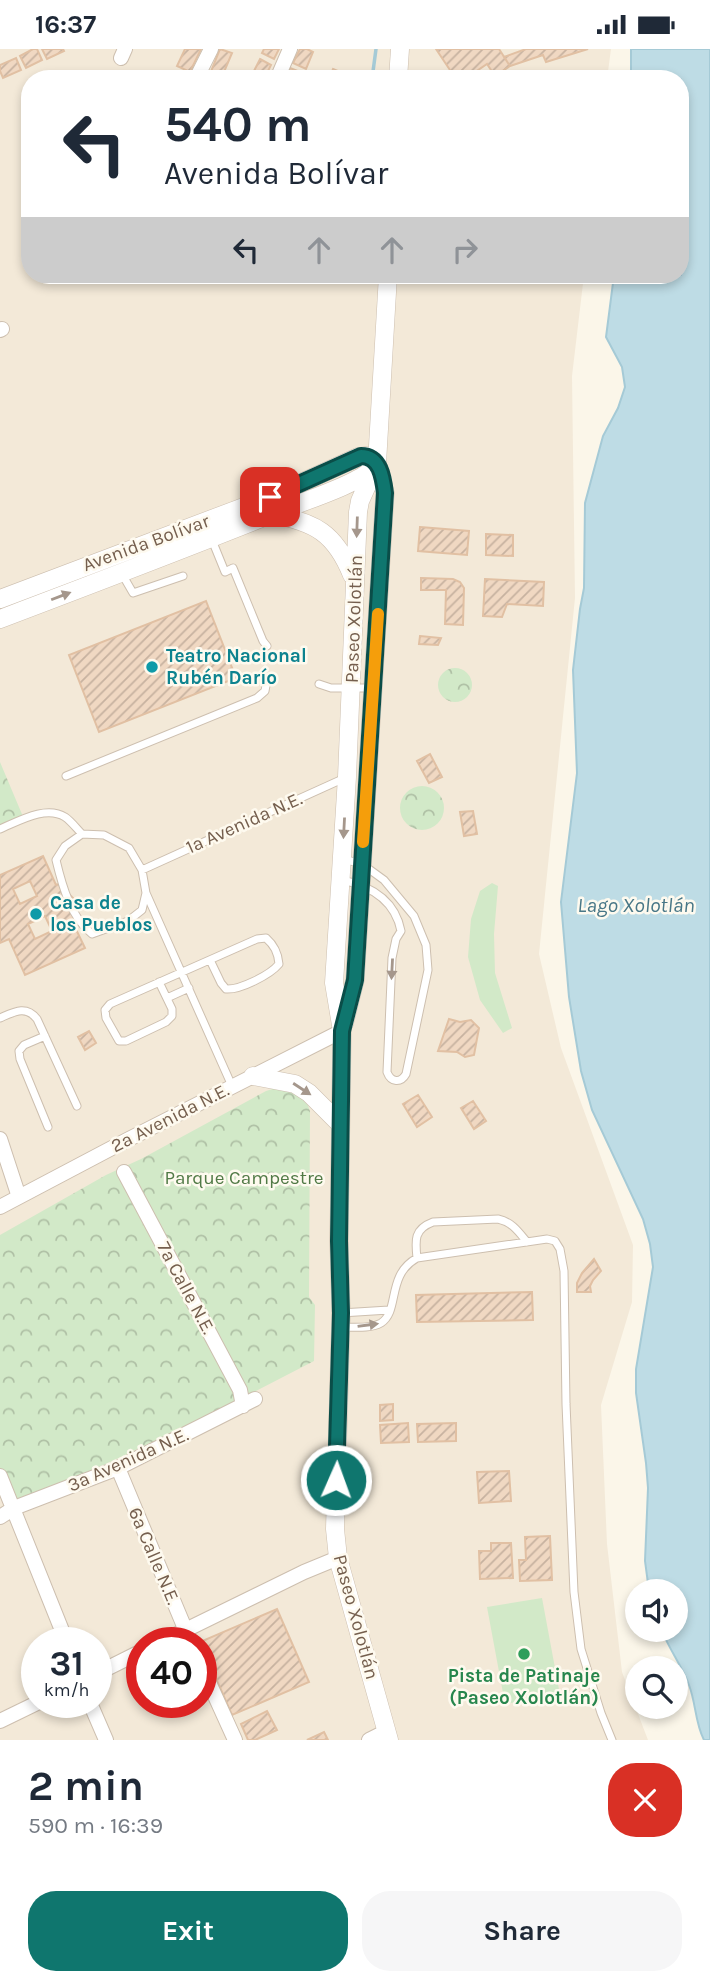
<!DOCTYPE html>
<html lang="en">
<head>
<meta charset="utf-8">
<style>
	:root { --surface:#fff; --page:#f6f6f7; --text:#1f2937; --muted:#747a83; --accent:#0f766e }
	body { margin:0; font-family:Karla,sans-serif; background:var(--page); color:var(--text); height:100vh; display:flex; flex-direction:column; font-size:26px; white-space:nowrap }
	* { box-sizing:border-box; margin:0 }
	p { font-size:23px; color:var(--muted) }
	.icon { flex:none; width:38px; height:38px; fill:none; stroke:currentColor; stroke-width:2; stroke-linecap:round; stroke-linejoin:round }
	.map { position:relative; height:1691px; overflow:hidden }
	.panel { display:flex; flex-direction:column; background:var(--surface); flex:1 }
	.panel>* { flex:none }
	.guide { position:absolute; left:21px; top:21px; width:668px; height:214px; border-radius:28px; box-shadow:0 4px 10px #0003; background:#fff; color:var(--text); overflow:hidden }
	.buttons { position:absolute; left:625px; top:1530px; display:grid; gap:14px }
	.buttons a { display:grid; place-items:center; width:63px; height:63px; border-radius:50%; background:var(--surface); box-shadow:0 4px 10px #0003; font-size:35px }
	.speed { position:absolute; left:21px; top:1578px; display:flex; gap:14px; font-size:35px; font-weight:700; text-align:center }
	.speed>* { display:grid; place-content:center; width:91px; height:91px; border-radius:50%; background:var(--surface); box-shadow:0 4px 10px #0003; line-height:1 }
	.speed small { font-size:18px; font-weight:400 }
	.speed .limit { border:10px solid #d22; background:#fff; color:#111 }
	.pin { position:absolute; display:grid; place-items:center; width:60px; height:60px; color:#fff; margin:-30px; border-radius:14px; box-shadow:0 4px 10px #0006 }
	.me { position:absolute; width:77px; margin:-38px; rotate:2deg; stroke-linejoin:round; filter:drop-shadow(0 0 5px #0008) }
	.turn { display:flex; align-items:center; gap:24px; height:147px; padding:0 28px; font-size:32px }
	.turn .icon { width:91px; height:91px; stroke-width:2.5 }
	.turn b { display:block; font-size:49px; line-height:60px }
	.lanes { display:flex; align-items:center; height:66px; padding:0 28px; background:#0003; justify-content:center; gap:35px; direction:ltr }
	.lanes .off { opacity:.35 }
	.round { display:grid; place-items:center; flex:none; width:74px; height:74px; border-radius:28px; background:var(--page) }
	.summary { display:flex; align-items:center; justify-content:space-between; height:119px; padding:0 28px }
	h1 { font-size:42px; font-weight:700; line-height:52px }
	.button { display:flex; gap:14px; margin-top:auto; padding:14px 28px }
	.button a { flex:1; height:80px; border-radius:28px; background:var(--accent); color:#fff; font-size:28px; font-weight:700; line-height:80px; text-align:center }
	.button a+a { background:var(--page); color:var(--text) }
	.status { display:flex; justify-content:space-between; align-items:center; height:49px; padding:0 35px; background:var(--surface); direction:ltr }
	.status svg { height:19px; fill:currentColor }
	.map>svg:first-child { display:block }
	.residential { fill:#f3e9d8; fill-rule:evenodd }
	.forest { fill:url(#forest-crowns) }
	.pitch { fill:#d2e9c8 }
	.water { fill:#bedce5; stroke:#a5cad6; stroke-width:2 }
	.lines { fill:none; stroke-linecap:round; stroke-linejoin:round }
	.stream { stroke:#a5cad6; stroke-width:3.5 }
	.building { fill:url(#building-hatch); stroke:#e1c0a3; stroke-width:2; fill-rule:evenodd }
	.service-casing { stroke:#cdbfaf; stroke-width:9 }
	.minor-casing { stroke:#cdbfaf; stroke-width:16 }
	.tertiary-casing { stroke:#cdbfaf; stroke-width:19 }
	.service { stroke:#fff; stroke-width:7 }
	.minor { stroke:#fff; stroke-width:14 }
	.tertiary { stroke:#fff; stroke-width:18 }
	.oneway { fill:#a5978c }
	.route-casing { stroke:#0a4d48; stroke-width:18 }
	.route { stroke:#0f766e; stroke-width:12 }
	.slow { stroke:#f59e0b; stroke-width:12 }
	.culture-dot { fill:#0f9aa8; stroke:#fefaef; stroke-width:2.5 }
	.leisure-dot { fill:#2e9e5b; stroke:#fefaef; stroke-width:2.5 }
	.labels { text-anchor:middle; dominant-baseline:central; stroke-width:5; stroke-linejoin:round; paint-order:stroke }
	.street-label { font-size:19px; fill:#755f4e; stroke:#fefaef }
	.culture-label { font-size:19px; font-weight:bold; fill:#0d838f; stroke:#fefaef; text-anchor:start }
	.park-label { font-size:19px; fill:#517a46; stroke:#fefaef }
	.leisure-label { font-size:19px; font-weight:bold; fill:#27864d; stroke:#fefaef }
	.water-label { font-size:21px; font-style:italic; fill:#487787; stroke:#fefaef }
</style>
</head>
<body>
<div class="status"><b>16:37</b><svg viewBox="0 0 49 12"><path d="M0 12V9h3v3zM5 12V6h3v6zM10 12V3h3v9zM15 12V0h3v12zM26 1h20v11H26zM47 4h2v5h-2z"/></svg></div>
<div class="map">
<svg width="710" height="1691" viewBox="0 0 710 1691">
	<defs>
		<pattern id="forest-crowns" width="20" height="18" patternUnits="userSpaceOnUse" patternTransform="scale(1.75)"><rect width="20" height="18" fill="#d2e9c8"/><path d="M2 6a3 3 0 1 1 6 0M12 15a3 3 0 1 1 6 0" fill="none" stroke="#afc0a5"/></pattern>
		<pattern id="building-hatch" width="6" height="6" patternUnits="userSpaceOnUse" patternTransform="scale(1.75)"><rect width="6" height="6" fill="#f0d8c2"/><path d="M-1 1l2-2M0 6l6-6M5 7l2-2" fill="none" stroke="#c7b2a0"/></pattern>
	</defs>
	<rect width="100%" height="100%" fill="#fbf6e9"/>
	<!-- residential -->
	<path class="residential" d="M0,0H611L607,30H30V226H584L572,327L575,549L539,905L561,999L633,1196L632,1253L601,1356L607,1495L622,1623L648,1691H0ZM37,1594H96V1654H37ZM142,1594H201V1654H142Z"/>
	<!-- forest -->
	<path class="forest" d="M438 636a17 17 0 1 1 34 0a17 17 0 1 1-34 0Z
		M0,713L24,770L0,780Z
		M400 759a22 22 0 1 1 44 0a22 22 0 1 1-44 0Z
		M282,1037L305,1049L310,1062L309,1248L315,1256L314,1312L217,1362L14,1459L0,1419V1186L106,1126L141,1110L266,1042Z"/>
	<!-- pitch -->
	<path class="pitch" d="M492,834L498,837L494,885L495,924L512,979L503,984L480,951L468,908L471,870L480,842Z
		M542,1549L560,1646L505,1655L487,1558Z"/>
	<!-- water -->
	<path class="water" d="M631,0H710V1691H704C695,1674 696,1654 689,1636C682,1617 669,1600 661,1580H676V1542H649L645,1512L648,1439L646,1414L636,1344V1320L653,1218L650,1195L643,1170L592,1061L581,1022L569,948L561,853L577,724L573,621L580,560L584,539L585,454L603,387L618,359L625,338L622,318L606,288L614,226H681V30H631Z"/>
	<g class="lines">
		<!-- stream -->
		<path class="stream" d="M372,30L376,0"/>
	</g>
	<!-- building -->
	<path class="building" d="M33,0H37L42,11L26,19L20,7Z
		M42,0H63L64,2L47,10Z
		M185,0H201L190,23L177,17Z
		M220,0L232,4L221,30H208Z
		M264,0H279L274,10L262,4Z
		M300,0H307L313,3L306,20L293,14Z
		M436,0H499L510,17L495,27L487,15L465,30H456Z
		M526,0H588L546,13L543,6L510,17L504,8Z
		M16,9L21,21L3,29L0,22V16Z
		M260,10L271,16L264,30L252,26Z
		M290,19L303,24L301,30H285Z
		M333,20L345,25L343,30H329Z
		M420,478L469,482L467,506L418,502Z
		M486,485L513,486V507L486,506Z
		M421,529L453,530L460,533L464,539L463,576L445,575L446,541H421Z
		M485,530L544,533L543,557L507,555L502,568L483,567Z
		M206,552L236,629L99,683L69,606Z
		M420,587L441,589L438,596L419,595Z
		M430,705L442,728L429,734L417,712Z
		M473,762L477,785L464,787L460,763Z
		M43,807L56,836L59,835L62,842L68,844L73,849L75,871L72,872L85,899L25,926L9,890L0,894V826ZM30,832L37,847L20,855L13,840ZM45,867L52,882L35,890L28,875Z
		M449,970L460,973L471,971L479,979L474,1006L465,1008L457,1003L438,1002Z
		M89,982L96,994L85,1001L78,988Z
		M418,1046L432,1068L417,1078L403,1055Z
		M473,1052L486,1072L474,1080L461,1059Z
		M594,1210L601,1222L593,1231L590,1237L591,1243H577V1234L582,1224Z
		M532,1243L533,1271L417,1273L416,1246Z
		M393,1355V1371L380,1372V1356Z
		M408,1374L409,1393L381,1394L380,1376Z
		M456,1374V1392L418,1393L417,1375Z
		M509,1422L511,1452L479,1454L477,1423Z
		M550,1487L552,1531L520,1532L519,1511H526L525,1488Z
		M491,1494H511L513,1529L480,1530L479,1502H491Z
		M277,1560L309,1633L232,1666L200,1593Z
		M267,1662L277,1681L255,1691H248L241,1675Z
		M324,1683L328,1691H307Z"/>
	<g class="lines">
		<defs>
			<path id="service" d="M212,491L225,523L233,519L263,592L267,597
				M122,525L133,544L183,527
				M319,635L331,639H372
				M66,727L257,649L265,642L267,631
				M0,780C19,772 46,756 65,768C71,772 77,780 82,785
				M82,785L104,786L129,799L142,821L146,844L142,861L128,872L92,885C71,869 62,836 56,811L65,797Z
				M142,821L347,728
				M342,831C371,837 395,851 401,882L396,890L392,909L387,1023C391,1034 401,1034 406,1025L428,921L426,896L414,867L384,831L362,815L343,810
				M146,844L232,1037
				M159,933L172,960V967L166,973L126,992H119L106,969L105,961L110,955L257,890L266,889C274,896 278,903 279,915C270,926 240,941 226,940L221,934L210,911
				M167,949L189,939
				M0,969C14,963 26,956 37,970L77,1057
				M45,987L24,996L19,1002L20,1010L48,1078
				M417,1209C415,1191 414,1180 433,1173L498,1170C512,1173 518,1182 527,1193
				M341,1264L389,1261
				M342,1278C353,1278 371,1280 381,1274C400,1262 386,1226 417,1209L547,1190L555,1192L560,1200L564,1222L566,1355L574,1543L581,1600L601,1664L612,1691"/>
			<path id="minor" d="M121,9L125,0
				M198,26L211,0
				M277,30L290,0
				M0,281L2,280
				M0,1090L19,1148
				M124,1123L240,1341L243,1357
				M0,1158L127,1091L342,982
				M118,1419L191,1594
				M0,1427L67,1594
				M0,1468L14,1459L118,1419L255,1350
				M159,1594L304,1523L338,1509
				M201,1616L235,1691
				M96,1625L142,1602
				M90,1654L106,1691
				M0,1672L37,1654
				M369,1691L387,1682"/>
			<path id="tertiary" d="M398,30L400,0
				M388,226L377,414L360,452L358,463L347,728L334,934L342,982L339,1192L341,1264L335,1480L338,1509L389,1691
				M271,465C315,473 335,484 352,526
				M0,550L270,448L358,408L366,407L377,414
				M0,570C95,534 190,498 284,460C305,452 364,433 375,417
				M344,975L355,931L385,444L377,414
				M253,1027L295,1035L309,1044L340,1075"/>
		</defs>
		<!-- service casing -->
		<use href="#service" class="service-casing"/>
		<!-- minor casing -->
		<use href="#minor" class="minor-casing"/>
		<!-- tertiary casing -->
		<use href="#tertiary" class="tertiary-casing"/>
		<!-- service -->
		<use href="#service" class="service"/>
		<!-- minor -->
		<use href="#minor" class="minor"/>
		<!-- tertiary -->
		<use href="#tertiary" class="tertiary"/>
	</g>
	<!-- one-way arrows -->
	<defs><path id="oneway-solid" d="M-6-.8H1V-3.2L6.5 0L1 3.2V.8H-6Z" transform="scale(1.75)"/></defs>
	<g class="oneway">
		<use href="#oneway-solid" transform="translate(357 478) rotate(92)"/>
		<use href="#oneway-solid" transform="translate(61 547) rotate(-21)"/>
		<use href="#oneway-solid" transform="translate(344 779) rotate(93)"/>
		<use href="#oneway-solid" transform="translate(392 920) rotate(93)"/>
		<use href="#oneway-solid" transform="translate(302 1040) rotate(33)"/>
		<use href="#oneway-solid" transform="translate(368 1276) rotate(-8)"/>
	</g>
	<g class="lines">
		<defs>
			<path id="route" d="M270,448L361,407C380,407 383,428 385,444L355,931L342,982L339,1192L341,1264L336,1431"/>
		</defs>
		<!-- route casing -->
		<use href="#route" class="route-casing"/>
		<!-- route -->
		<use href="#route" class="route"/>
		<!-- slow -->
		<path class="slow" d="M363,793L378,565"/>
	</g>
	<!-- markers -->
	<g class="culture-dot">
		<circle cx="152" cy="618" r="7"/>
		<circle cx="36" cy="865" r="7"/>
	</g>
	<circle class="leisure-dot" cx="524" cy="1605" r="7"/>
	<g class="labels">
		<!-- street labels -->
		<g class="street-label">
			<text transform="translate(146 494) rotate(-20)">Avenida Bolívar</text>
			<text transform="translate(354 570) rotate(-88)">Paseo Xolotlán</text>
			<text transform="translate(244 774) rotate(-24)">1a Avenida N.E.</text>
			<text transform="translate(170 1069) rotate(-27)">2a Avenida N.E.</text>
			<text transform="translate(186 1239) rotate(62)">7a Calle N.E.</text>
			<text transform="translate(128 1411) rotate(-24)">3a Avenida N.E.</text>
			<text transform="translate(154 1507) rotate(67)">6a Calle N.E.</text>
			<text transform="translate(356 1568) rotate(75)">Paseo Xolotlán</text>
		</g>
		<!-- culture labels -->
		<g class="culture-label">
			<text x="166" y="607">Teatro Nacional<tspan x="166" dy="22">Rubén Darío</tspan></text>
			<text x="50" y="854">Casa de<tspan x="50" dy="22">los Pueblos</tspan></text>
		</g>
		<!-- park labels -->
		<g class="park-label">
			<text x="244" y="1129">Parque Campestre</text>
		</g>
		<!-- leisure labels -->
		<g class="leisure-label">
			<text x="524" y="1627">Pista de Patinaje<tspan x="524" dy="22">(Paseo Xolotlán)</tspan></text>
		</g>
		<!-- water labels -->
		<g class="water-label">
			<text x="636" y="856">Lago Xolotlán</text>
		</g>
	</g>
</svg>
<div class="buttons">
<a><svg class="icon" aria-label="sound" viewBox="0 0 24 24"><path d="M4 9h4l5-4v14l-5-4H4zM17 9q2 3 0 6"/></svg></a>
<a><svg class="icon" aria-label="search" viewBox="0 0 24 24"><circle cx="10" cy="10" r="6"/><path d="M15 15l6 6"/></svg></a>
</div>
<div class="speed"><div>31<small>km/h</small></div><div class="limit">40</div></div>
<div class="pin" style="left:270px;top:448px;background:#d93025"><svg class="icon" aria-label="arrive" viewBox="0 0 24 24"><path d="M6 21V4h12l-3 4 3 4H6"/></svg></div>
<svg class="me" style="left:336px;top:1431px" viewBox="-20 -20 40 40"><circle r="17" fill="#0f766e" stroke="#fff" stroke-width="3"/><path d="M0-11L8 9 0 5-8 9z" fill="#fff"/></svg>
<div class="guide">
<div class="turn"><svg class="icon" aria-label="left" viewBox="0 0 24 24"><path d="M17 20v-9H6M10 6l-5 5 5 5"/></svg><div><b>540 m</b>Avenida Bolívar</div></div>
<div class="lanes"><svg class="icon" aria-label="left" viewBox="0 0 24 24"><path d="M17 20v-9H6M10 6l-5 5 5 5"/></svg><svg class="icon off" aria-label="ahead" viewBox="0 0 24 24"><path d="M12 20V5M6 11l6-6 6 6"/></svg><svg class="icon off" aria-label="ahead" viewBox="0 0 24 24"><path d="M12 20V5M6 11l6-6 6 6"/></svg><svg class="icon off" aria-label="right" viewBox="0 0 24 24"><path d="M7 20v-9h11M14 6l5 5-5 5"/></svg></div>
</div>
</div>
<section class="panel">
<div class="summary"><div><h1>2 min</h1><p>590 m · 16:39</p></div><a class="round" style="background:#d93025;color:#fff"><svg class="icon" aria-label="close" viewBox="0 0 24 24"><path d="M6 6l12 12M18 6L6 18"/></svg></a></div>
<div class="button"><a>Exit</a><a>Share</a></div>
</section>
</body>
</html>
